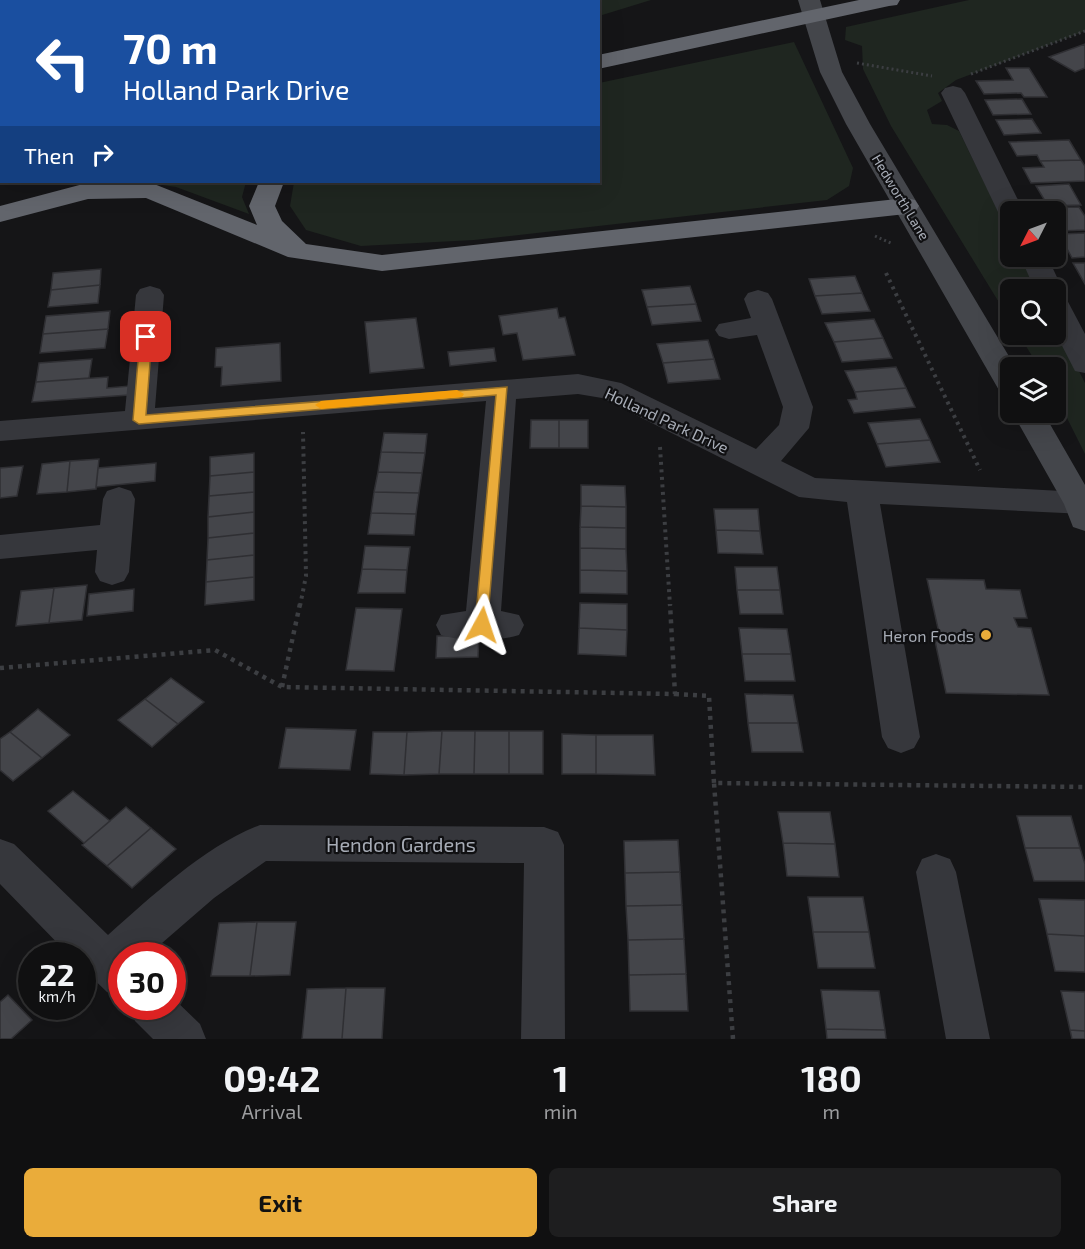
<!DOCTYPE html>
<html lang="en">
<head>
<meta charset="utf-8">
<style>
	:root { --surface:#101011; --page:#1e1e1f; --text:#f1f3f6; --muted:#9c9d9f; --line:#303031; --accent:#eaac3a }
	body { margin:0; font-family:"Exo 2",sans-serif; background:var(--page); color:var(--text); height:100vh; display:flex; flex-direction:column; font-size:22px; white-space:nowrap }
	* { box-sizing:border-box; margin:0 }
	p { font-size:20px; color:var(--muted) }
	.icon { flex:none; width:33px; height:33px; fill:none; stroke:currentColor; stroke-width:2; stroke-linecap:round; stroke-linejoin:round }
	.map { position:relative; height:1039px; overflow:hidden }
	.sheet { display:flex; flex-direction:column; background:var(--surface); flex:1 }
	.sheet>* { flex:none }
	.top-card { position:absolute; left:0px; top:0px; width:600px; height:183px; box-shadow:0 6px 24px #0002,0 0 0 2px var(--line); background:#1a4fa0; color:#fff; overflow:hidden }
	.needle { width:39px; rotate:228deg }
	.controls { position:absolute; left:1000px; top:201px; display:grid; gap:12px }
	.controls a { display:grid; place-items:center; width:66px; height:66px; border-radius:9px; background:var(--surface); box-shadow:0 6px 24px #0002,0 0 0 2px var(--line); font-size:30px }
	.speed { position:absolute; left:18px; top:942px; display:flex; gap:12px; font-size:30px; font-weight:700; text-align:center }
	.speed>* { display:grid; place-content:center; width:78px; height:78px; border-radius:50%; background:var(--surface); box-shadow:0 6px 24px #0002,0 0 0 2px var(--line); line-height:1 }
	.speed small { font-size:15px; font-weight:400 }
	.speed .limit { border:9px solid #d22; background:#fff; color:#111 }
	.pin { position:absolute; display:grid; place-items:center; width:51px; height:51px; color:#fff; margin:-26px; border-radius:12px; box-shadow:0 3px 9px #0006 }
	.me { position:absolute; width:66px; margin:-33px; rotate:5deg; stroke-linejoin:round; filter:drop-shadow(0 0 4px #0008) }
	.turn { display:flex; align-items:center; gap:21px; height:126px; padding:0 24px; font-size:27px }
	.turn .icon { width:78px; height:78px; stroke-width:2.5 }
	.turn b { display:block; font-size:42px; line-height:51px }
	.then { display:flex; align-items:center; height:57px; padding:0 24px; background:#0003; gap:12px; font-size:22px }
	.eta { display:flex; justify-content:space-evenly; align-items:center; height:102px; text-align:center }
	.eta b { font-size:36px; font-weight:700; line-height:42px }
	.button { display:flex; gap:12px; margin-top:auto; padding:12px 24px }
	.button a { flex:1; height:69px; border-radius:9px; background:var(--accent); color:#111; font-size:24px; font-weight:700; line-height:69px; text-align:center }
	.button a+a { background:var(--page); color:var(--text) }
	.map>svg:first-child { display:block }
	.green { fill:#1f2620 }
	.building { fill:#44454a; stroke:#2f2f33; stroke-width:1.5 }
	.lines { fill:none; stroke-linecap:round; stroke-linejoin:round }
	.path-far2 { stroke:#3c3e42; stroke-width:3; stroke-dasharray:2 3; stroke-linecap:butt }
	.path-far1 { stroke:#3c3e42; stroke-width:4; stroke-dasharray:3 4.5; stroke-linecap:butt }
	.path { stroke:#3c3e42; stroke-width:4.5; stroke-dasharray:4 5; stroke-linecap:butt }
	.street { fill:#36373c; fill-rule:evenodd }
	.secondary { fill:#44464b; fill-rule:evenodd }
	.highway { fill:#62656c; fill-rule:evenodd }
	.route { fill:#eaac3a; stroke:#987026; stroke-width:1.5 }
	.slow { fill:#f59e0b }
	.poi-dot { fill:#eaac3a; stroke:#101012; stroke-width:2 }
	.labels { text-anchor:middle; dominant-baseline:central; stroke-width:4.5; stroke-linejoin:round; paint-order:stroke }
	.far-street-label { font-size:14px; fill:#a7acb6; stroke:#101012 }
	.street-label { font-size:16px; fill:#a7acb6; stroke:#101012 }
	.poi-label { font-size:16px; fill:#a7acb6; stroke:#101012; text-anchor:end }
	.near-street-label { font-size:20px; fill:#a7acb6; stroke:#101012 }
</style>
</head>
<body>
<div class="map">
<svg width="1085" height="1039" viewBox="0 0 1085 1039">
	<rect width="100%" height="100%" fill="#151517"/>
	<!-- green -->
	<path class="green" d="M379,0H651L599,16L598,2L371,1Z
		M969,0H1085V31L956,80L938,93L942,101L927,110L932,124L947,125L959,131L1011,237V256L1021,257L1038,289L1011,290V322L891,126L863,69L862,46L845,40L846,27Z
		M794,42L853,168L849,186L827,200L474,240L361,246L306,230L290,206L294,182H598L599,83Z
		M141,182H246L242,197L249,214L176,187Z
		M1056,326L1085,383V454L1056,396V368L1039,367L1019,335L1056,334Z"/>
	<!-- building -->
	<path class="building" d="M1085,44V68L1075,72L1049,57Z
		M1006,68H1029L1047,97H1024L1021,93L984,94L976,81L1013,80Z
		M1022,99L1031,114L993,115L985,100Z
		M1032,119L1041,133L1004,135L996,120Z
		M1069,140L1081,160L1040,161L1037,155L1017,156L1009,142Z
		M1081,160L1085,166V181L1031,183L1023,168L1044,167L1040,161Z
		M1069,184L1081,205L1048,206L1036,186Z
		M1079,207L1085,216V230L1061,231L1056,222V212H1046L1044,208Z
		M1085,233V257L1072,258L1059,234Z
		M1073,263H1085V284Z
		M101,269L100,285L51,290L53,273Z
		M855,276L862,293L815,296L809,279Z
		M100,285L98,303L48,307L51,290Z
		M690,286L696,304L647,307L642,290Z
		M862,293L870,311L822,314L815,296Z
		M696,304L701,321L652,325L647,307Z
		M557,308L559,318L565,317L575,355L523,360L517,333L503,335L499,316Z
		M110,311L108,329L43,334L46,316Z
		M416,318L424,368L370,373L365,322Z
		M874,319L883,338L834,342L825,323Z
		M108,329L105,348L40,353L43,334Z
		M883,338L892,358L842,362L834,342Z
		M708,340L714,359L663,363L657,344Z
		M280,343L281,381L221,386L222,367H215L216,348Z
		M494,348L496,361L450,366L448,352Z
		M92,359L89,378L36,382L39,363Z
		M714,359L720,379L668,383L663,363Z
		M896,367L906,388L855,392L845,371Z
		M108,377L107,388L130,386L129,395L32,402L36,382Z
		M906,388L915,407L854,413L848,400L857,399L855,392Z
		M920,419L930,440L877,444L868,423Z
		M531,420H559V448H530Z
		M559,420H588V448H559Z
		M384,433L427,434L425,453L381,452Z
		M930,440L940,462L886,467L877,444Z
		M381,452L425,453L422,473L378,472Z
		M254,453V472L210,476V457Z
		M99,459L96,489L67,492L70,461Z
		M70,461L67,492L37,494L42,464Z
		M156,463L155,481L96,487L98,468Z
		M23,466L17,496L0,498V468Z
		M254,472V492L209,496L210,476Z
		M378,472L422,473L419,493L374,492Z
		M581,485L625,486L626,507L581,506Z
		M254,492V512L208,517L209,496Z
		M374,492L419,493L416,514L371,513Z
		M581,506L626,507V528L580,527Z
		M714,509H758L760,531L716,530Z
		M254,512V533L208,538V517Z
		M371,513L416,514L414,535L368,534Z
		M580,527L626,528V549L580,548Z
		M716,530L760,531L763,554L718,553Z
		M254,533V555L207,560L208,538Z
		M365,546L410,547L407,570L362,569Z
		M580,548L626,549L627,571L580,570Z
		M254,555V577L206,582L207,560Z
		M735,567H777L780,590H737Z
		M362,569L407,570L405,593H358Z
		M580,570L627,571V594L580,593Z
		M254,577V600L205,605L206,582Z
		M927,579L984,580L986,589L1020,590L1027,618H1014L1018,627L1031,628L1049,695L946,693L935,641L941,642Z
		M87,585L82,620L49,623L54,588Z
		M54,588L49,623L16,626L21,591Z
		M134,589L133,611L87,616L89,594Z
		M737,590H780L783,614H740Z
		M580,603L627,604V630L579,628Z
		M356,608L402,609L394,671L346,670Z
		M579,628L627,630L626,656L578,654Z
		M739,628L787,629L791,654H742Z
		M479,635L478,657L436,658L437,636Z
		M742,654H791L795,681H745Z
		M171,678L204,702L178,724L145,699Z
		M745,694L793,695L798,723H748Z
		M145,699L178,724L152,747L118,720Z
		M38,709L70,735L42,758L10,732Z
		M748,723H798L803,752H752Z
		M286,728L356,730L350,770L279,768Z
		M442,731H475L474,774H439Z
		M442,731L439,774L404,775L407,732Z
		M475,731H509V774H474Z
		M509,731H543V774H509Z
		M10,732L42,758L13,781L0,770V739Z
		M373,732H407L404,775L370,774Z
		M562,734L596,735V774H562Z
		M596,735H653L655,775L596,774Z
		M73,791L110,821L84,843L48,811Z
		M126,807L151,828L107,866L82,845Z
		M778,812H830L835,844L783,843Z
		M1017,816H1071L1080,848H1025Z
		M151,828L176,849L132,888L107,866Z
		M678,840L680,872L625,873L624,841Z
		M783,843L835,844L839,877L787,876Z
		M1025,848H1080L1085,864V881H1034Z
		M680,872L682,905L626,906L625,873Z
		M808,897H863L869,932H813Z
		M1039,899L1085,900V936L1047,934Z
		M682,905L684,939L628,940L626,906Z
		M257,922H296L290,975L250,976Z
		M257,922L250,976H211L219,923Z
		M813,932H869L875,968H818Z
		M1047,934L1085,936V972L1055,971Z
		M684,939L686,974L629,975L628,940Z
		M686,974L688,1011H630L629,975Z
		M346,988H385L382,1039H342Z
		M346,988L342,1039H302L307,989Z
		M821,990L879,991L885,1030L826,1029Z
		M1061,991L1085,992V1031L1070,1030Z
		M8,995L32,1020L11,1039H0V1002Z
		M826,1029L885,1030L886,1039H827Z
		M1070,1030L1085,1031V1039H1072Z"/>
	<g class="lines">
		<!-- path-far2 -->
		<path class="path-far2" d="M857,63L932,76
			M971,74L1085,31
			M875,236L893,244"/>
		<!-- path-far1 -->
		<path class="path-far1" d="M886,273L980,470
			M660,447L670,606
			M300,606L306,576L303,432"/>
		<!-- path -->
		<path class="path" d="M0,668L215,650L282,687L675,694L670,604
			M282,687L300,604
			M675,694L709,696L714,783
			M733,1039L714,783L1085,787"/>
		<!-- street -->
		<path class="street" d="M953,86L961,88L965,93L1024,212H1011V220L1002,218L998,212L941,93L945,88Z
			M1020,256H1047L1063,290L1059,296L1066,298L1085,334V373L1075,371L1056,334V290H1035Z
			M150,286L160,289L164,295L155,408L578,374L621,383L756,449L779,425L783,407L757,335L729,339L719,336L715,330L719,324L751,318L744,299L748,293L758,290L768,293L772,299L813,407L809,428L781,461L815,478L1080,492L1085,494V514L880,504L920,737L914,748L901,753L888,748L882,737L847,502L799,497L602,398L578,394L516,399L501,611L519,615L524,625L519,635C496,642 464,642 441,635L436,625L441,615L466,611L486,401L0,441V421L125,411L136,295L140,289Z
			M119,487L131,491L135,499L129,572L124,581L112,585L100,581L95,572L97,550L0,559V535L100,525L103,499L107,491Z
			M260,825L544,827L558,832L564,845L565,1039H521L524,863L266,861L214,898L147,956H122V998L107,992L82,968V956H70L0,884V839L14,844L108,935C151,897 206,845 260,825Z
			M936,854L950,859L956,872L990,1039H946L916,872L922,859Z
			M172,997L200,1024L206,1039H153L135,1021L129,1006H172Z"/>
		<!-- secondary -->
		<path class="secondary" d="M798,0H820L842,72L870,124L1016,368H1011V395L1000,392L996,385L846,124L820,72Z
			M1012,412H1043L1085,485V531L1073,527L1064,504Z"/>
		<!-- highway -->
		<path class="highway" d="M270,0H298L269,2Z
			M859,0H900L897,5L889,6L598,69V55Z
			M2,80V96H0V81Z
			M0,162H2L0,178Z
			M149,182L257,225L249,206L259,182H284L275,206L282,221L306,244L382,255L906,198L915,200L919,206L915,212L906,214L382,271L288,257L146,198L88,199L0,222V206L87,183Z"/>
	</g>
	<!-- route -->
	<path class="route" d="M146,333L152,337L146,415L507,387L487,629L482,630L475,625L496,395L139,424L133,420L140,337Z"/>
	<!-- slow -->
	<path class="slow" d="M457,390L464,394L462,397L321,409L315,405L321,401Z"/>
	<!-- markers -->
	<circle class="poi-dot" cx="986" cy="635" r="6"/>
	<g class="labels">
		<!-- far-street labels -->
		<g class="far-street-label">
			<text transform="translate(901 197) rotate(59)">Hedworth Lane</text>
		</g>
		<!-- street labels -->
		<g class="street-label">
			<text transform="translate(667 420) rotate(25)">Holland Park Drive</text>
		</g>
		<!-- poi labels -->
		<g class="poi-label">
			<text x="974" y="635">Heron Foods</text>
		</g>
		<!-- near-street labels -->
		<g class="near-street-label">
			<text x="401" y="844">Hendon Gardens</text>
		</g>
	</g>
</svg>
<div class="controls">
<a><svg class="needle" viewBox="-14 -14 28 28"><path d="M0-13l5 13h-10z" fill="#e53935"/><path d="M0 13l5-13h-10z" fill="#9c9d9f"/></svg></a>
<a><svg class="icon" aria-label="search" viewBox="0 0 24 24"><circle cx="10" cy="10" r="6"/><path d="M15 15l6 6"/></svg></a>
<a><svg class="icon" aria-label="layers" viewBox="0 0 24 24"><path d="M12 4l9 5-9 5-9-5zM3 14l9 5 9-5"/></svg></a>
</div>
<div class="speed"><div>22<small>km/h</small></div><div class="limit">30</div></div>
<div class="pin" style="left:146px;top:337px;background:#d93025"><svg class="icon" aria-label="arrive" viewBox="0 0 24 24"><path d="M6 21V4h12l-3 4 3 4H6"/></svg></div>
<svg class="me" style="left:482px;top:625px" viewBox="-20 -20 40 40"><path d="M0-17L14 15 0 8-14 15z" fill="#eaac3a" stroke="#fff" stroke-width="4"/></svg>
<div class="top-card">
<div class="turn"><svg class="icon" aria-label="left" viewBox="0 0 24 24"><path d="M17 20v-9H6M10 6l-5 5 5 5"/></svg><div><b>70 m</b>Holland Park Drive</div></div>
<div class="then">Then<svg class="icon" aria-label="right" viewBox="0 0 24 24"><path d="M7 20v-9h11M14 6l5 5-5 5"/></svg></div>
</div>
</div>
<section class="sheet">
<div class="eta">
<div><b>09:42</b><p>Arrival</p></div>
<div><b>1</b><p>min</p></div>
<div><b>180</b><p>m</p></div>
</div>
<div class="button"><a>Exit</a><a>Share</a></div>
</section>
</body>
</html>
